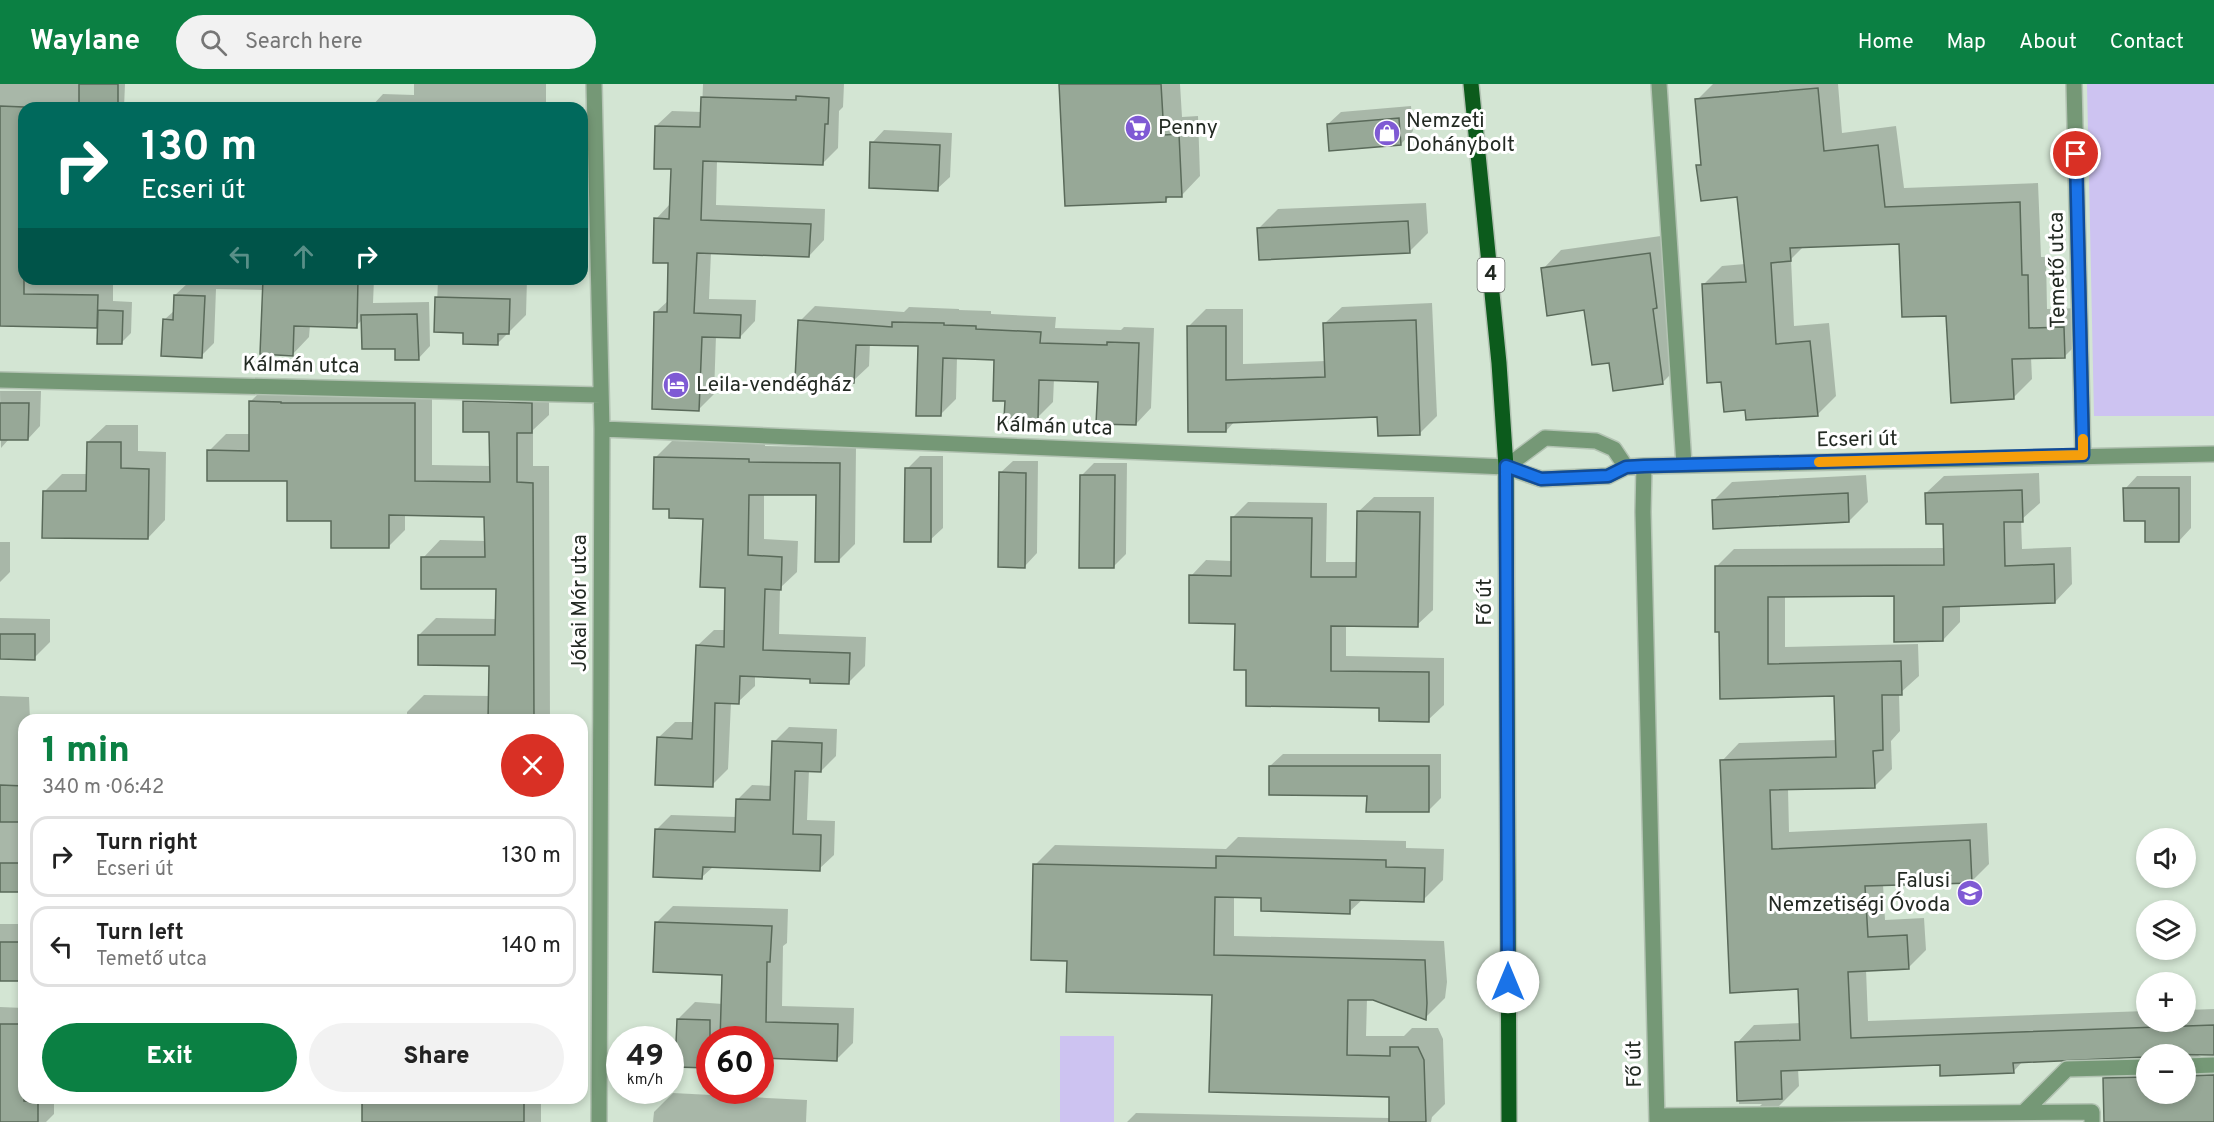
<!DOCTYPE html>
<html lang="en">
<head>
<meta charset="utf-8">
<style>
	:root { --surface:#fff; --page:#f2f2f2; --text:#222; --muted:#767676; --line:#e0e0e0; --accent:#0b8043 }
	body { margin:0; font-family:Overpass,sans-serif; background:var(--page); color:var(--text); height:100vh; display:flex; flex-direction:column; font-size:22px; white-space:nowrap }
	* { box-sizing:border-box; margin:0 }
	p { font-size:20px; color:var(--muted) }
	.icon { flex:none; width:33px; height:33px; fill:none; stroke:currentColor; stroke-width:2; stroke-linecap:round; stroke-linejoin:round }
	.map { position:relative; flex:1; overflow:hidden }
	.panel { position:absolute; left:18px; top:630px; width:570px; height:390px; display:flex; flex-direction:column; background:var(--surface); border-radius:18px; box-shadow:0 3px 9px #0003 }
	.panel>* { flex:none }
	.banner { position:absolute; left:18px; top:18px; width:570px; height:183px; border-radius:18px; box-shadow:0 3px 9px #0003; background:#00695c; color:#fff; overflow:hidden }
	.controls { position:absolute; left:2136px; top:744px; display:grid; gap:12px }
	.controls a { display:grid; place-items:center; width:60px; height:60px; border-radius:50%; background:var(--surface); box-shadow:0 3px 9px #0003; font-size:30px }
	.speed { position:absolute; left:606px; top:942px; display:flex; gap:12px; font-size:30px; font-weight:700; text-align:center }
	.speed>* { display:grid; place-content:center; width:78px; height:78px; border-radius:50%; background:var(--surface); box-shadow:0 3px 9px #0003; line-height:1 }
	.speed small { font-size:15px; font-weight:400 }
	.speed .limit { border:9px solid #d22; background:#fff; color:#111 }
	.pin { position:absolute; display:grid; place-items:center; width:51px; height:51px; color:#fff; margin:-26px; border:3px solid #fff; border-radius:50%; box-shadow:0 2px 6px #0007 }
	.me { position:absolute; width:66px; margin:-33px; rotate:0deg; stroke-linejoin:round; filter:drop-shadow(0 0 4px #0008) }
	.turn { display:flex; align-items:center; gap:21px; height:126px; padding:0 24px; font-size:27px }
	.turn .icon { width:78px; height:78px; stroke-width:2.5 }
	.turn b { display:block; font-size:42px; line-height:51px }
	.lanes { display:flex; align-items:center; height:57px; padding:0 24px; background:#0003; justify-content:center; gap:30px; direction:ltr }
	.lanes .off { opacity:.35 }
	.round { display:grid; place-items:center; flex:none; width:63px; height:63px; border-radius:32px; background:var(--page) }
	.overview { display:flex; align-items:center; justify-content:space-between; height:102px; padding:0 24px }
	h1 { font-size:36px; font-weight:800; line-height:45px; color:var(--accent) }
	.cta { display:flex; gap:12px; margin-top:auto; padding:12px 24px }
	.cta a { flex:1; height:69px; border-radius:36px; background:var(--accent); color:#fff; font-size:24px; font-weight:800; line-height:69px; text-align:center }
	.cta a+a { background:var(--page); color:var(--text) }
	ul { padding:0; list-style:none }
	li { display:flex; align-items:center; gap:18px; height:81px; margin:0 12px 9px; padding:0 12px; border:3px solid var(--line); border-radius:18px }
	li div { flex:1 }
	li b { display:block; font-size:22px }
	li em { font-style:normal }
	header { display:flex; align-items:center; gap:36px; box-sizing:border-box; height:84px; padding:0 30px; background:var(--accent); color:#fff }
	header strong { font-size:28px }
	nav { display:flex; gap:33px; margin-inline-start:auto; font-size:21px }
	.search { width:420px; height:54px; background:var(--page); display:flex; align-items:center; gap:15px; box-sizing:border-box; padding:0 21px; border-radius:33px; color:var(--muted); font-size:22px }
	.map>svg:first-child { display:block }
	.green { fill:#cdc3f1 }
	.shadow { fill:#0003 }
	.building { fill:#97a897; stroke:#5a6a5a; stroke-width:1.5 }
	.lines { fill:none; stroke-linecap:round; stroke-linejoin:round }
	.minor-casing { stroke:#b3c3b3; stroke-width:18 }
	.major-casing { stroke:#b3c3b3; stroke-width:18 }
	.minor { stroke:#759876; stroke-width:15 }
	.major { stroke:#0c5b1c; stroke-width:15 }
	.route-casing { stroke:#114b97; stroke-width:15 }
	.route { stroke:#1a73e8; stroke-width:10 }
	.slow { stroke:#f59e0b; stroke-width:10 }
	.labels { text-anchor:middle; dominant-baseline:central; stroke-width:6; stroke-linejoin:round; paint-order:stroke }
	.shield { fill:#fff; stroke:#656a65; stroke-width:1.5 }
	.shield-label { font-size:20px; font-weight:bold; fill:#232a23 }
	.poi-label { font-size:21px; fill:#232a23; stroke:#fff; text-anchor:start }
	.street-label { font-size:21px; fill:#232a23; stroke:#fff }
</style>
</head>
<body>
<header>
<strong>Waylane</strong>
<div class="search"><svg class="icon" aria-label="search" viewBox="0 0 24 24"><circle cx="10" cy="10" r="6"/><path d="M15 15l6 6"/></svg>Search here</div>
<nav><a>Home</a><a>Map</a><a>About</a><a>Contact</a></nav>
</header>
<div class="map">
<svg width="2214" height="1038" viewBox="0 0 2214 1038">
	<rect width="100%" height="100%" fill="#d3e5d3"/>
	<!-- green -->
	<path class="green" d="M2087,0H2214V332H2094Z
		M1060,952H1114V1038H1060Z"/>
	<!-- shadow -->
	<path class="shadow" d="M0,0H125L124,24H24V195H113V217L132,218L131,249L122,258L99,240L96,242L0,241Z
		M414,0H546V24H370L383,10L414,11Z
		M703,0H844L843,23L839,27L838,64L823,79L717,76L716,121L825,125L824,156L809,172L711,168L709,215L756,216L755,237L740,253L716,252L714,310L699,325L656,228L669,216L670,178L656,135L671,119L672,84L656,42L672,27L702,28Z
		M1061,0H1180L1182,33L1198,32L1200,92L1182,111L1170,112L1165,117Z
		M1713,0H1838L1842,49L1896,42L1904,104L2038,99L2041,173H2046L2047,225L2083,224L2084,253L2065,272L2031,273L2032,295L2013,314L1947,230L1901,159L1804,162L1791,175L1794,242L1829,239L1836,312L1817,331L1747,325L1723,296L1703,201L1722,182L1745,180L1739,111L1698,82L1702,78L1697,16Z
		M1411,22L1413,47L1401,60L1328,40L1341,28Z
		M884,46L952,49L950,93L937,105L872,59Z
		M1426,119L1428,149L1409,168L1259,144L1278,125Z
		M1668,151L1681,280L1663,298L1610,277L1585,225L1543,185L1561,166Z
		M213,195H374L373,219L429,218L430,262L418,275L396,264L363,235L356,242L310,241L309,253L292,271L265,206L216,205L214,259L201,272L164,236L175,226V211L188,199L213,200Z
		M438,195H527L526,231L498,259L464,247H436Z
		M1432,219L1437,332L1420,349L1379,332L1235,337L1226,347L1189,242L1206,225H1243V280L1326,277L1324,240L1342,223Z
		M815,222L904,228L909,223L959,225V226L991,227V230L1056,233L1055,244L1121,246L1124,243L1154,244L1151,324L1136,340L1099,297L1054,295L1053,318L1037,334L1006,316L995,274L957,273L956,315L940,331L920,261L870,259L869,282L853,297L800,237Z
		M267,301L432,302V381L491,382V347L464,318L481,301L549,303V331L533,346V382H549L550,636H407V628L424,611L490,612L491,580L419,551L436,534L497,535V504L423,474L440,456L486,457V431L405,430V446L388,463L333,436L288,396L209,367L226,350H250V318Z
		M0,307H41L40,342L28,355H9L1,364Z
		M106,341H138V367L166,368L165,436L148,454L44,408L62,390H88V358Z
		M672,357L765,359V362L856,364L855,460L838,477L817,410L764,409V455L798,457L797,488L780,504L779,550L866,553L865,582L848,599L811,594L755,591V602L738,618H731L728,685L712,701L658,654L675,638H695L697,562L714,546H726L727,503L704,434L671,424L655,374Z
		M920,372H943V444L930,456L907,385Z
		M1013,377H1038L1037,469L1025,482L1000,389Z
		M1094,379H1127L1126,470L1113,483L1082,391Z
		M2039,389L2040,419L2021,436L2022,465L2071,463L2072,500L2055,518L1960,521V538L1943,556L1896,511H1785V563L1918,560L1919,592L1899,610L1900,647L1891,657L1892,685L1874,703L1788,705L1789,748L1987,739L1989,780L1971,798L1883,800L1885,836L1924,834L1926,866L1909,883L1866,885L1868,937L2146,927V938H2186V926L2214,925V970H2196L2205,975L2214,974V1038H2106L2104,994L2122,977L2146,976V1010H2186V970H2146L2023,977L2013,988L1941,980L1798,985L1799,1002L1778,1023L1800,1022L1799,1031L1886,1027L1887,1038H1744L1762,1020H1739L1737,959L1754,941L1801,939L1799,904L1722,677L1739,659L1837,656L1835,611L1722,613L1717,482L1734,465L1945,464V438L1926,409L1944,392Z
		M1866,391L1868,418L1849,437L1713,417L1732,398Z
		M2137,392H2191V444L2179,457L2146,435L2125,405Z
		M1374,413H1434L1433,526L1417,541L1346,540V572L1444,574V621L1428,636L1247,584L1236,538L1191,492L1206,476L1232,477V434L1248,418L1327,419L1326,478H1358V428Z
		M0,458H10V488L0,498Z
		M0,534L50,535V558L34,574H0Z
		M0,612L29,613L30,636H24V818H20V806H0Z
		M789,643L837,645L836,672L821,687L809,686L807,736L835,737L834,771L819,785L714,782L702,793L656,746L671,731L737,733V716L752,701L772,702L774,658Z
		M1283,670H1441V714L1428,727L1270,682Z
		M1238,753L1406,757V764L1444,765L1443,796L1423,816L1363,815L1349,828L1263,813L1234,812V852L1444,857L1447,898L1445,914L1425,934L1373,915H1367L1366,952H1404L1412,944H1438L1443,955L1445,1020L1432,1033L1431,1038H1127L1136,1029L1390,1034L1391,1011L1213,909L1068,875L1035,781L1055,761L1226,765Z
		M673,822L788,825L787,859L783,862L782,922L854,924L853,959L836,976L766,973L760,979V956H710L678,935L695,918L723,920L724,889L657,838Z
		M0,840H24V895H0Z
		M0,923L24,924V1014H54V1030L46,1038H0Z
		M673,1009L807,1016L806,1038H653L654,1028Z
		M364,1014H541V1038H364Z"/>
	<!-- building -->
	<path class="building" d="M79,0H118V24H79Z
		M1059,0H1161L1164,51L1179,50L1182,113H1166V118L1065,122Z
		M1818,4L1824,67L1878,61L1885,123L2020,118L2022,191H2028L2029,244L2064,243L2065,274L2012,275L2014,315L1951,319L1946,232L1902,233L1899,160L1790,164L1791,177L1771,179L1776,260L1810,257L1818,332L1746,336L1745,326L1724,328L1721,298L1707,299L1702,200L1746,198L1737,113L1701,117L1696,81H1701L1695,15Z
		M796,12L829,14L828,40H825L823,81L703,77L701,136L811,140L809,173L697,169L694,229L741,231L740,254L702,253L699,327L652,325L654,228H667L668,179H653L654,134L669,135L671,85H654L655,42L700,43L701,13L796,16Z
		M0,22L24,23V210L98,211L97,244L0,242Z
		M1399,34L1401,61L1329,67L1327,40Z
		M870,58L940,61L938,107L869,104Z
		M1408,137L1410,169L1259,176L1257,144Z
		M1650,169L1657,224L1653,225L1663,300L1613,307L1609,279L1592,281L1584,226L1547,232L1541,184Z
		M263,195H358L357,244L294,242L293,272L260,270Z
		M174,211L205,212L202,274L161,272L163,235L173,236Z
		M435,213L510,215L509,250H498V261L463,260V249L434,248Z
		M98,226L123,227L122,260H97Z
		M417,230L419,276H395V265H362L361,231Z
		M798,236L892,243V238L944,239V241L976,242V245L1041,248L1040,259L1107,261V258L1139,259L1136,341L1096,340L1098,298L1039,296L1038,335L1004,334L1005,317H993L994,276L943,274L941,332H916L918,262L856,261L854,299L795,295Z
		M1416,236L1420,351L1378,352L1377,333L1226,339V348H1188L1187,242H1226V296L1325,293L1323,239Z
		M249,317L281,318V319H415V397L490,398L489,348H463V317L532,319V349H517V398L533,399L534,636H488L489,582L418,581V551H495L496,505H421V473H485L484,433L389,431V464H331V437H287V397H207V366L249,367Z
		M0,319H29L28,356H0Z
		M87,358H121V384L149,385L148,455L42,454L43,407H86Z
		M654,373L749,375V378L840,379L839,478H815L816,411H749L748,471L782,473L781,506L765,505L763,566L850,569L849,600L810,599V595L740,592L739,620L715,619L713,703L655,701L657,653L692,655L696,561L724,563L725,504L700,503L703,435L669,434V425H653Z
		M905,384H931V458H904Z
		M999,388L1026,389L1025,484L998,483Z
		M1080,391H1115L1114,484H1079Z
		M2123,404H2179V458H2145V437H2124Z
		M2022,406L2023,438H2004L2005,482L2054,480L2055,519L1943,523V557L1894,558V512L1768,513V580L1901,577L1902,611H1882L1883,666L1873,667L1875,704L1770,706L1772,765L1970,756L1972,799L1865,802L1868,853L1907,851L1909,885L1848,888L1851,954L2214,941V971L2146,970V973L2013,979L2014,989L1940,992V981L1781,987L1782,1015L1737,1017L1735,958L1800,956L1798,905L1730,909L1720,676L1836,673L1834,612L1720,615L1719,548H1715V482L1944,481L1943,440H1926L1925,409Z
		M1848,409L1849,438L1713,445L1712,416Z
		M1357,427L1420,428L1418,543L1331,542V587L1429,588V638L1379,637V624L1246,622V586H1234L1235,540L1189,539V491L1231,492V433H1243L1312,434L1311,493H1356Z
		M0,550H35V576L0,575Z
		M772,657L822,659L821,688L795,687L793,750L821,751L820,787L703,783L702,795L653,793L655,745L735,748L736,715L770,716Z
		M1269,682H1429V728H1366L1367,712L1269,711Z
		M0,701L24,702V738H0Z
		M1216,772L1386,776V783L1425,784L1424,818L1350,816V830L1261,827V814L1215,813L1214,871L1425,876L1427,919L1426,936L1373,916H1348L1347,971L1390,972V963H1418L1424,976L1426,1038H1389V1013L1209,1008L1212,911L1066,908L1067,877L1031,876L1033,780L1216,784Z
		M0,779H24V808H0Z
		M655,838L772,842L770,878H767L766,938L838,940L837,977L760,974V956H720L722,891L653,888Z
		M0,858H24V897H0Z
		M677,935L710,936V984L675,983Z
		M0,940H21V956L24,957V1017L38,1018V1038H0Z
		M2214,991V1038H2104L2103,994L2146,993V1010H2186V992Z
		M362,1014H524V1038H362Z"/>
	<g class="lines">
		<defs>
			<path id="minor" d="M594,0L602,345L599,1038
				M1659,0L1684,381
				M2074,0L2083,371
				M0,296L601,311
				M602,345L1506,383L1541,395L1608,392L1626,383L1644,382L2214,370
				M1644,382L1643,428L1657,1038
				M1506,383L1545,354L1596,357L1614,365L1626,383
				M2186,982L2214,981
				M2025,1027L2067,985L2146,983
				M1657,1032L2092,1028V1038"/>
			<path id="major" d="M1471,0L1499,279L1506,383L1509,1038"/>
		</defs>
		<!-- minor casing -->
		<use href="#minor" class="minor-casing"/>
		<!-- major casing -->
		<use href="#major" class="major-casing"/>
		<!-- minor -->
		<use href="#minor" class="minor"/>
		<!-- major -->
		<use href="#major" class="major"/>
	</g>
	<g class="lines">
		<defs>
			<path id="route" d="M1508,898L1506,382L1541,395L1608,392L1626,383L1644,382L2083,371L2076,70"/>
		</defs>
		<!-- route casing -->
		<use href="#route" class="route-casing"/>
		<!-- route -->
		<use href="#route" class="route"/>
		<!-- slow -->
		<path class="slow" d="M1819,378L2083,371V355"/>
	</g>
	<!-- icons -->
	<defs>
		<symbol id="supermarket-disc" viewBox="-11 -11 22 22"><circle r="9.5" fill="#7f5ad4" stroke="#fff"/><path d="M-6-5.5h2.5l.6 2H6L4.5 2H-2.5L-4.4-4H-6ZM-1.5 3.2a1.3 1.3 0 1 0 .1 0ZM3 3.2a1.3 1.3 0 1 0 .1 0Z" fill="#fff"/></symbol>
		<symbol id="shop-disc" viewBox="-11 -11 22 22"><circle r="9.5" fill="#7f5ad4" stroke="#fff"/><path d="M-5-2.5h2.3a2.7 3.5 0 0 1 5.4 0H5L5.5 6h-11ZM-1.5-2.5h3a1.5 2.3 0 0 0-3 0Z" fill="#fff"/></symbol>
		<symbol id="hotel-disc" viewBox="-11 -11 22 22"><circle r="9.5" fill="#7f5ad4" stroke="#fff"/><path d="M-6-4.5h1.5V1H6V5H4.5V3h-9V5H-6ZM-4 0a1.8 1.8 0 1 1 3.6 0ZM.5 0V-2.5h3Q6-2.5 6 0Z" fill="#fff"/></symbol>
		<symbol id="school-disc" viewBox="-11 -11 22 22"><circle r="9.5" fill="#7f5ad4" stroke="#fff"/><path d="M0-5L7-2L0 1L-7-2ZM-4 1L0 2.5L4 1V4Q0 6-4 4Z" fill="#fff"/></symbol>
	</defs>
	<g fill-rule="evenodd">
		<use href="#supermarket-disc" x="1123" y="29" width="30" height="30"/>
		<use href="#shop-disc" x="1372" y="34" width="30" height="30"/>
		<use href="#hotel-disc" x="661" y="286" width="30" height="30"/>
		<use href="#school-disc" x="1955" y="794" width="30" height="30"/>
	</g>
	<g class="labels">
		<!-- shield labels -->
		<rect class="shield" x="1477.5" y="174" width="27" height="34" rx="4.5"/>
		<g class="shield-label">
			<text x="1491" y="191">4</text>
		</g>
		<!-- poi labels -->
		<g class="poi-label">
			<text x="1406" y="37">Nemzeti<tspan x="1406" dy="24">Dohánybolt</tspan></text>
			<text x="1158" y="44">Penny</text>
			<text x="696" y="301">Leila-vendégház</text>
			<text x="1950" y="797" text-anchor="end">Falusi<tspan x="1950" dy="24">Nemzetiségi Óvoda</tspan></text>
		</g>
		<!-- street labels -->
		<g class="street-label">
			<text transform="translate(2058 186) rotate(-91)">Temető utca</text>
			<text transform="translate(301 282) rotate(1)">Kálmán utca</text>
			<text transform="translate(1054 343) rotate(2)">Kálmán utca</text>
			<text transform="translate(1857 356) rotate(-1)">Ecseri út</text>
			<text transform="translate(1485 518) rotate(-90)">Fő út</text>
			<text transform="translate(580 519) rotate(-90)">Jókai Mór utca</text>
			<text transform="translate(1635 980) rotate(-91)">Fő út</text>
		</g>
	</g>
</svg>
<div class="controls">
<a><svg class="icon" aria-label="sound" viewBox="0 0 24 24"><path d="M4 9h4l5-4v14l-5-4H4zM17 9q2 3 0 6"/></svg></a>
<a><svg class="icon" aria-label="layers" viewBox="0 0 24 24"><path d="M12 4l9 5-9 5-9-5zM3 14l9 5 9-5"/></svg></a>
<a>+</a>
<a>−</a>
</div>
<div class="speed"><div>49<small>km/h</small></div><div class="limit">60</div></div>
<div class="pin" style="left:2076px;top:70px;background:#d93025"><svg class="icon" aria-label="arrive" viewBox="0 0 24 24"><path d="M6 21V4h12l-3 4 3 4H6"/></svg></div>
<svg class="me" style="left:1508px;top:898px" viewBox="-20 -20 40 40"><circle r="19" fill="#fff"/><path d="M0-13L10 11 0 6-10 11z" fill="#1a73e8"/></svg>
<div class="banner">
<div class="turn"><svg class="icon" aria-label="right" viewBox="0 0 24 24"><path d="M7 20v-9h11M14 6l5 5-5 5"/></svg><div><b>130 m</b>Ecseri út</div></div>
<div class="lanes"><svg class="icon off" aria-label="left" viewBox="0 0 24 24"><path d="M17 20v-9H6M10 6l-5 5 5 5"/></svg><svg class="icon off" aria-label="ahead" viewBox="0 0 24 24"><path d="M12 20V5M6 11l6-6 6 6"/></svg><svg class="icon" aria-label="right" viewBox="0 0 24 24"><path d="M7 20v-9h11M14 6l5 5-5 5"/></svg></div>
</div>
<section class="panel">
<div class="overview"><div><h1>1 min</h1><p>340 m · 06:42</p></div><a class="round" style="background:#d93025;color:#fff"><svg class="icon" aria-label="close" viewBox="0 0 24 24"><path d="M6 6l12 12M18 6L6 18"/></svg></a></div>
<ul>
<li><svg class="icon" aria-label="right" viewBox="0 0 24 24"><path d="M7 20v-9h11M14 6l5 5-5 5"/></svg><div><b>Turn right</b><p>Ecseri út</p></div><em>130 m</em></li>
<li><svg class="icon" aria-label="left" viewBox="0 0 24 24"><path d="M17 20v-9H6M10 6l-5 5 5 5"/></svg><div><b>Turn left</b><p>Temető utca</p></div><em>140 m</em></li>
</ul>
<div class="cta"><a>Exit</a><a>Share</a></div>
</section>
</div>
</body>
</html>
